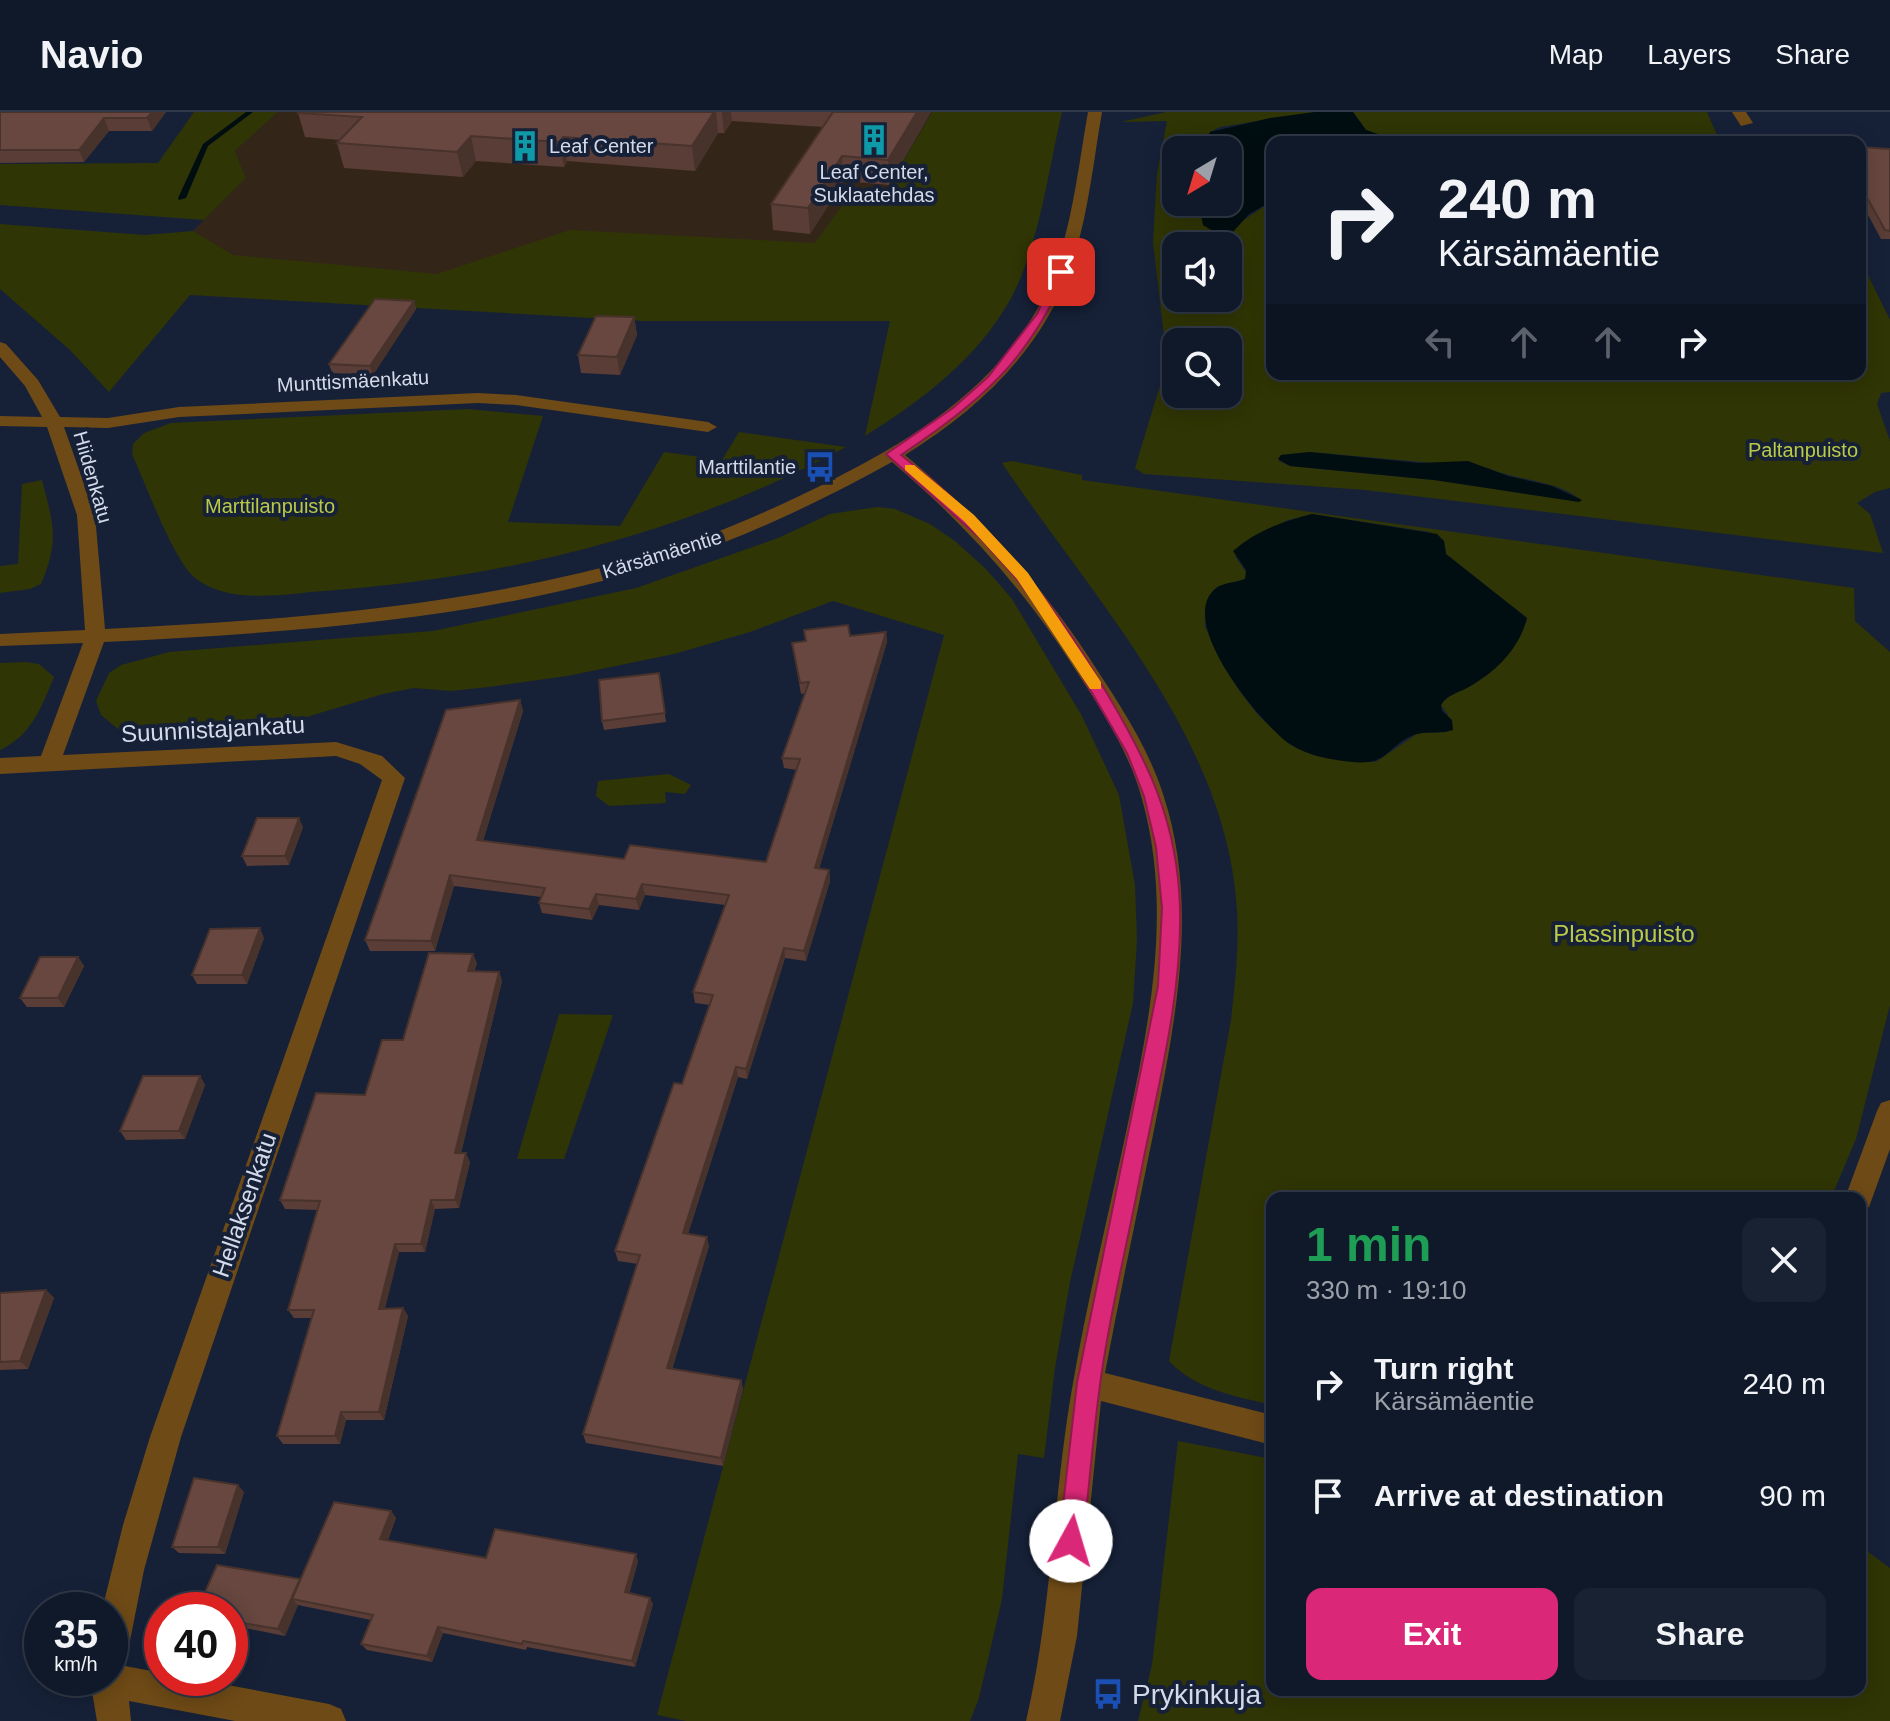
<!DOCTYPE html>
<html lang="en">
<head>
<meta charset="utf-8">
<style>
	:root { --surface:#10192a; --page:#192232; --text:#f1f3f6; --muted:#9ca0a8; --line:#303847; --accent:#db2777 }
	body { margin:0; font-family:Helvetica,sans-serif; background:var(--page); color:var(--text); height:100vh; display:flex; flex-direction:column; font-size:30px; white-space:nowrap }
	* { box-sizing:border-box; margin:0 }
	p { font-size:26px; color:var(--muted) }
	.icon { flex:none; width:44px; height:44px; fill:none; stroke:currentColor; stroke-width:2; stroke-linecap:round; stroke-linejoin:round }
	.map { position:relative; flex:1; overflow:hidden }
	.sheet { position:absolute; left:1266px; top:1080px; width:600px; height:504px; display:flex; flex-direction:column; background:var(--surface); border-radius:16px; box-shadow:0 4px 20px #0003,0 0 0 2px var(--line) }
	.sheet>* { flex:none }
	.guide { position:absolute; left:1266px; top:24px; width:600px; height:244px; border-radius:16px; box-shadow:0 4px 20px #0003,0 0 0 2px var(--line); background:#10192a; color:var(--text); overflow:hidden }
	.needle { width:52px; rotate:218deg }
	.controls { position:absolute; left:1162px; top:24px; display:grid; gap:16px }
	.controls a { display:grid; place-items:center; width:80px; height:80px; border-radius:16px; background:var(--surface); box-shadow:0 4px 20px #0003,0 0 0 2px var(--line); font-size:40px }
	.speed { position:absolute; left:24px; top:1480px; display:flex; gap:16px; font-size:40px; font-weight:700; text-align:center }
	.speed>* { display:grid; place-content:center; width:104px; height:104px; border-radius:50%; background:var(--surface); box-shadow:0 4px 20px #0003,0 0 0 2px var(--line); line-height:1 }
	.speed small { font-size:20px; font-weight:400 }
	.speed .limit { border:12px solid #d22; background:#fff; color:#111 }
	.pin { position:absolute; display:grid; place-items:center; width:68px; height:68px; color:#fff; margin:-34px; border-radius:16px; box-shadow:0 4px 12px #0006 }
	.me { position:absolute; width:88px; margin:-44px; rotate:6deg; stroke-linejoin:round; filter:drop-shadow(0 0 6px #0008) }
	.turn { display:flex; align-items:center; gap:28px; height:168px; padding:0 40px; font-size:36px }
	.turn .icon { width:104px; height:104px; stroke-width:2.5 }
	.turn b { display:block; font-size:56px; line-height:68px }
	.lanes { display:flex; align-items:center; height:76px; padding:0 40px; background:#0003; justify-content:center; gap:40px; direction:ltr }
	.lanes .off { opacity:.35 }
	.round { display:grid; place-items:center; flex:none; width:84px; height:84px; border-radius:16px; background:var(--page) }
	.head { display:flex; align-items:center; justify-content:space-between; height:136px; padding:0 40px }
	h1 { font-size:48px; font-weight:600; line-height:60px; color:#1e9e55 }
	.cta { display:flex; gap:16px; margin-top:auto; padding:16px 40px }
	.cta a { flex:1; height:92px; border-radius:16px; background:var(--accent); color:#fff; font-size:32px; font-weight:600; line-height:92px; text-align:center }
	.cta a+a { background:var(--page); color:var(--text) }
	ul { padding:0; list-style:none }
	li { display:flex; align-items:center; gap:24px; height:112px; padding:0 40px }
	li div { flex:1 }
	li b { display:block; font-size:30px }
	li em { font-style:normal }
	header { display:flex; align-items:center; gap:48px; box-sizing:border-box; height:112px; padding:0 40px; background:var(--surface); border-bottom:2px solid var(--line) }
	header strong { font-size:38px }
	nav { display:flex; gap:44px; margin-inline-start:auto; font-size:28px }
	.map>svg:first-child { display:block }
	.commercial { fill:#332619 }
	.green { fill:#303505; fill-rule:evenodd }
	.water { fill:#010e11 }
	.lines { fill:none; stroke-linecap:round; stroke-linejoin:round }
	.stream { fill:#010e11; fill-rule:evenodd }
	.minor { fill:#6e4a16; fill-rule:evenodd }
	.wall { fill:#593d36 }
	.shaded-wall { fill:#48322c }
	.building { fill:#67473f; stroke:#48322c; stroke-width:2 }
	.route { fill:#db2777; stroke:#8e194d; stroke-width:2 }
	.slow { fill:#f59e0b }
	.labels { text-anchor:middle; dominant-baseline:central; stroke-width:8; stroke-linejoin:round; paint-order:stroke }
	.far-poi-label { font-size:20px; fill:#d3daea; stroke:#162138; text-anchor:start }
	.far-street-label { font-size:20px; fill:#d3daea; stroke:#162138 }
	.far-park-label { font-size:20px; fill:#bac946; stroke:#162138 }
	.street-label { font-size:24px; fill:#d3daea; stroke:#162138 }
	.park-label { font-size:24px; fill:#bac946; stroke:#162138 }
	.near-poi-label { font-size:28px; fill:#d3daea; stroke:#162138; text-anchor:start }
</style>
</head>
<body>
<header>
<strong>Navio</strong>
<nav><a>Map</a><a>Layers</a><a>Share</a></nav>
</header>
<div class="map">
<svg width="1890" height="1609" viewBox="0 0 1890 1609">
	<rect width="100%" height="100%" fill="#162138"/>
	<!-- commercial -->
	<path class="commercial" d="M278,0H932L847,143L441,173L213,154L178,134L246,66L235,39Z"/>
	<!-- green -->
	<path class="green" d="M194,0H278L235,39L246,66L204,108L0,93V52L158,51Z
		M932,0H1062C1048,59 1039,135 1010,188C977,247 921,289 865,324L890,209H644L190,183L109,280L70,238L0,177V112L145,123L193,119L233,143L437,162L570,118L815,131L849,84L881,87Z
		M1166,0H1315L1220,15L1210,20L1202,38H1176V90H1199L1203,113L1223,122L1272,89V262H1860V147L1890,208V280L1881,281L1877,292L1890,329V376L1875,380L1857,391L1870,402L1883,441L1365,378L1144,362L1135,356L1167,250L1153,130L1157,61L1167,9L1121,10ZM1176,134H1228V186H1176ZM1176,230H1228V282H1176ZM1310,340L1488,356C1517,369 1559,368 1582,389L1434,368L1290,354L1279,349L1281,343Z
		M1353,0H1707L1720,30H1382L1386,25L1366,18Z
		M468,297L543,304L508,410L620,414L664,340L722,348L739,320L846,335C685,422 506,466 324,479C284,482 229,493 195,466C173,448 145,370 132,342L133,332L144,321L171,311Z
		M1012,349L1082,363V368L1854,476L1855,509L1890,540V893L1856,1027L1831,1086H1272V1293C1235,1284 1196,1278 1169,1249L1231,908C1235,872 1239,836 1237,799C1228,628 1093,487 1002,351ZM1312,402L1430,420L1444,429L1446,442L1527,506C1516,538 1497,560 1467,576C1457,581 1447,583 1441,593L1448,603L1447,620L1418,621L1376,650L1329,646L1289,632L1258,603L1238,577L1205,515V496L1227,472L1245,467L1248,463L1235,444L1285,409Z
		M42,368C53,412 60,427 41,472L30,477L0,481V454L18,452L22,372Z
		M877,395L895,397L930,412L955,429L986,457L1012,487L1082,604L1119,683L1135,773L1137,828L1133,891L1070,1170L1055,1256L1044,1346L1018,1342L1002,1487L979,1586L970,1609H686L657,1603L944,523L833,489L750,520L674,542L567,564L489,575L451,579L414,576L383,582L270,616L192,620L118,617L101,603L96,589L109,561L121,553L169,540L433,519L636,476L778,426L830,402Z
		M26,550L39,552L54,565C41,596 32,623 0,638V551Z
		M669,662L691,673L685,682L665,680L666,691L609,694L596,684L598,669Z
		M559,902L613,903L564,1047H517Z
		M1178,1329L1272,1347V1578H1860V1434L1890,1456V1609H1138L1152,1553Z"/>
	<!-- water -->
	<path class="water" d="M1315,0H1353L1366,18L1387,25L1382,30H1272V89L1249,102L1232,121H1216L1203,113L1199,90H1228V38H1202L1210,20L1270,6Z
		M1310,340L1419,351L1468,349L1508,364L1552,374L1582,388L1579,390L1434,368L1290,354L1278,347L1281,343Z
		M1312,402L1437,422L1444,429L1446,442L1527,506C1519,538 1495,560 1467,576C1457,581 1447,583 1441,593L1442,599L1452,608L1453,618C1441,622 1428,619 1417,622C1386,632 1391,654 1352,650C1331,648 1304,643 1287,630C1259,609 1175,509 1216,476C1224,470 1236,471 1245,467L1246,458L1233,439C1257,418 1282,410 1312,402Z"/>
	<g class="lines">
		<!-- stream -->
		<path class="stream" d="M246,0H253L208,34L186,86L179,88L178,86L203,32Z"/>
		<!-- minor -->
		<path class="minor" d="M1088,0H1102C1093,52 1088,105 1071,155C1042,238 978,298 905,343C976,402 1037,467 1088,544C1116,587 1147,632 1163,682C1200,793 1175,912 1153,1023C1137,1102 1120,1181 1105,1261L1272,1303V1333L1101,1289L1077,1524L1060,1609H1026C1052,1498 1053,1383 1073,1271C1088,1184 1110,1097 1128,1011C1151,904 1172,794 1142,687C1129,639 1100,595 1073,554C1023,476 963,410 892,350C827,386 759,419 689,443C502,507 300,520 104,530L63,643L336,630L382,644L405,666L181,1325L144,1458L125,1554L162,1561V1566H190L329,1592L341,1597L346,1609H235L129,1589L131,1609H97L90,1568L110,1566V1498H102L123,1413L150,1325L382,668L360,652L336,644L0,662V646L41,644L83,531L0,534V522L85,518L77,403L47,315L0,314V304L42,305L25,274L0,245V230L6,232L38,268L60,305L108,306L179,295L478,281L516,283L708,310L717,315L708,320L516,293L478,291L179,305L108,316L64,315L95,403L105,517C290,508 475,494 652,442C715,424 776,396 834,367C912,328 990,278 1035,201C1070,141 1076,67 1088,0Z
			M1732,0H1746L1753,11L1741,14Z
			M1890,988V1037L1869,1095L1860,1098V1086H1845L1877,999L1881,991Z"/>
	</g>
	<!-- wall -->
	<path class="wall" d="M0,0H166L152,19H109L84,50L0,51Z
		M299,0H931L889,73L844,69L810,122L773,118L771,92L824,15L732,9L724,21H718L695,59L567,49L564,55L476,49L463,65L344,56L337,31L340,28L305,25L298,1Z
		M1860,35L1890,37V127H1881L1860,88Z
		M414,189L416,197L373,263L332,261L329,252Z
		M634,205L637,223L620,263L581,261L578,243Z
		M804,518L850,524L886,520L887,530L819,757L829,758L830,769L806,849L785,846L747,967L738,965L688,1122L709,1134L672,1257L741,1268L743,1277L723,1354L586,1331L583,1322L638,1152L618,1149L615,1139L682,972L710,893L695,891L693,880L725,793L645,783L639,798L599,793L592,808L542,801L539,791L541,785L454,774L435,839H370L365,828L520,588L523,599L483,729L624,747L766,750L797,658L784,656L782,646L805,581L801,582L792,531L805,529Z
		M659,561L666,610L604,618L602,609Z
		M303,715L289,753L247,754L242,744Z
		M264,826L247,872H197L192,863Z
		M78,845L84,854L64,895H27L20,886Z
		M477,851L474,859L499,860L502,869L461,1041L470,1050L459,1096L435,1097L425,1140H399L385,1196H403L408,1204L384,1308H346L340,1332H283L277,1324L312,1206H294L288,1198L318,1098L285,1097L280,1088L365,983L403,928Z
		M200,964L205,973L185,1027L126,1028L120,1019Z
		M46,1178L54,1186L28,1257L0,1258V1181Z
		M244,1380L225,1442L179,1441L172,1435Z
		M391,1399L396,1406L388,1428L486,1446L638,1449L629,1481L653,1492L635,1555L527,1535L526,1538L443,1521L432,1550L367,1538L361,1532L371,1508L298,1493L285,1524L230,1513V1498L300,1467Z"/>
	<!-- shaded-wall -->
	<path class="shaded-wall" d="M152,0H166L152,19L147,6Z
		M714,0H716L718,21L695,59L692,34Z
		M722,0H731L732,9L724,21Z
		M917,0H931L889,73L888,48Z
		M104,6L109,19L84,50L79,38Z
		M471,24L476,49L463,65L457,40Z
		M563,25L567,49L564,55L559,30Z
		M842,44L844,69L810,122L808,96Z
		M414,189L416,197L373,263L370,254Z
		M634,205L637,223L620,263L617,245Z
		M886,520L887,530L816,767L815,756Z
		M520,588L523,599L480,739L477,728Z
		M299,706L303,715L289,753L285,744Z
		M829,758L830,769L806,849L804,839Z
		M450,763L454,774L435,839L431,829Z
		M642,772L645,783L639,798L636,787Z
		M596,782L599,793L592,808L589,797Z
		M260,816L264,826L247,872L242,863Z
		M784,836L785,846L747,967L746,957Z
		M473,842L477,851L472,868L468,859Z
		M78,845L84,854L64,895L58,886Z
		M499,860L502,869L459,1050L455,1041Z
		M736,955L738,965L685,1130L683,1121Z
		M200,964L205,973L185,1027L179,1019Z
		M466,1041L470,1050L459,1096L455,1088Z
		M431,1088L435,1097L425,1140L421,1132Z
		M707,1125L709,1134L670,1265L667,1256Z
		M395,1132L399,1140L383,1204L379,1197Z
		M46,1178L54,1186L28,1257L20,1249Z
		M403,1196L408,1204L384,1308L379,1300Z
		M741,1268L743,1277L723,1354L721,1346Z
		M341,1300L346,1308L340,1332L335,1324Z
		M238,1373L244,1380L225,1442L218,1435Z
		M391,1399L396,1406L385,1434L380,1427Z
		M636,1442L638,1449L628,1487L625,1480Z
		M300,1467L292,1487L298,1493L285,1524L278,1517Z
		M650,1486L653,1492L635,1555L632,1549Z
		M438,1515L443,1521L432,1550L427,1544Z"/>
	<!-- building -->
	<path class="building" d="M0,0H152L147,6H104L79,38H0Z
		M299,0H714L692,34L563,25L559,30L471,24L457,40L337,31L362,5L298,1Z
		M833,0H917L888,48L842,44L808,96L771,92Z
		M1860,35L1890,37V119L1885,118L1860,73Z
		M375,187L414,189L370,254L329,252Z
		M596,204L634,205L617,245L578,243Z
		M848,513L850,524L886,520L815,756L829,758L804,839L784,836L746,957L736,955L683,1121L707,1125L667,1256L741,1268L721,1346L583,1322L640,1143L615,1139L674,971L682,972L713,883L693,880L729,783L642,772L636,787L596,782L589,797L539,791L545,776L450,763L431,829L365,828L446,598L520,588L477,728L624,747L630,733L766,750L800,647L782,646L809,570L800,571L792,531L806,529L804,518Z
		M659,561L665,601L602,609L599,568Z
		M257,706H299L285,744H242Z
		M260,816L242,863H192L210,817Z
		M429,841L473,842L468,859L499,860L455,1041H466L455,1088H431L421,1132H395L379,1197L403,1196L379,1300H341L335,1324H277L314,1198H288L320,1089L280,1088L316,981L365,983L382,928H403Z
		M40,845H78L58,886H20Z
		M143,964H200L179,1019H120Z
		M46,1178L20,1249L0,1250V1181Z
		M194,1366L238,1373L218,1435H172Z
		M334,1390L391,1399L380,1427L486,1446L495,1417L636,1442L625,1480L650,1486L632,1549L523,1529L522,1532L438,1515L427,1544L361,1532L373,1503L292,1487Z
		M217,1453L300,1467L278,1517L230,1509V1498H197Z"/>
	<!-- route -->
	<path class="route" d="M1057,157L1067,160C1027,251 982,288 901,343C991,413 1047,479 1105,578C1148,650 1178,710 1180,797C1182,888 1157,977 1140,1065C1127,1134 1109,1203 1100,1273C1093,1324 1089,1377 1083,1429L1080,1437L1071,1441L1062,1437L1059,1429L1077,1271L1158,874L1162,796L1156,735L1144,684L1127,641L1067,538L1017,467L982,428L886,342L953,296L988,265L1037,202Z"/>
	<!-- slow -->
	<path class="slow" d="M905,353H914L974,403L1028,461L1101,570V577H1090L1017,467L964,409L905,358Z"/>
	<!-- icons -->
	<defs>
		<symbol id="building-bare" viewBox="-9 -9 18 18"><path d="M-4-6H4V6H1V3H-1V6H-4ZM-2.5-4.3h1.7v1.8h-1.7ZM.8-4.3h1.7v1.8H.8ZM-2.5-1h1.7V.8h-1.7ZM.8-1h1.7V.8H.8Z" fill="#0f9aa8" stroke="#162138" stroke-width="2.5" paint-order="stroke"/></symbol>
		<symbol id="bus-bare" viewBox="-9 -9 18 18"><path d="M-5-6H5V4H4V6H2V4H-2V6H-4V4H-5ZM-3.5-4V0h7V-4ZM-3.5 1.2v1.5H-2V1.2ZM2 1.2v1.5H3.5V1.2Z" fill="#1a4fb4" stroke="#162138" stroke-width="2.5" paint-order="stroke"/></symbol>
	</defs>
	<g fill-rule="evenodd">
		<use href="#building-bare" x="852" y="6" width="44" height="44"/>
		<use href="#building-bare" x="503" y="12" width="44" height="44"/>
		<use href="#bus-bare" x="798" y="333" width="44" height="44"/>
		<use href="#bus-bare" x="1086" y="1560" width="44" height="44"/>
	</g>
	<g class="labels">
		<!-- far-poi labels -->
		<g class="far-poi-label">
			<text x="549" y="34">Leaf Center</text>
			<text x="874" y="60" text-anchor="middle">Leaf Center,<tspan x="874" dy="23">Suklaatehdas</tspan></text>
			<text x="796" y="355" text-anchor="end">Marttilantie</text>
		</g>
		<!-- far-street labels -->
		<g class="far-street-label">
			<text transform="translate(353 269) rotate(-3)">Munttismäenkatu</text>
			<text transform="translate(93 365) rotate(74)">Hiidenkatu</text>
			<text transform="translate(662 442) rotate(-17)">Kärsämäentie</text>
		</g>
		<!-- far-park labels -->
		<g class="far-park-label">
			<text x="1803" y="338">Paltanpuisto</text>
			<text x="270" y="394">Marttilanpuisto</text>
		</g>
		<!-- street labels -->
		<g class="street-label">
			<text transform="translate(213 617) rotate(-3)">Suunnistajankatu</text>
			<text transform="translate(244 1093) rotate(-71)">Hellaksenkatu</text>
		</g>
		<!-- park labels -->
		<g class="park-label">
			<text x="1624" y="821">Plassinpuisto</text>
		</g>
		<!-- near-poi labels -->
		<g class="near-poi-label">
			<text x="1132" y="1582">Prykinkuja</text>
		</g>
	</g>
</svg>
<div class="controls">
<a><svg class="needle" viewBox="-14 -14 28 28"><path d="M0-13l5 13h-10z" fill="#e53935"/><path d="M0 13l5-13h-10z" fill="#9ca0a8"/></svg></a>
<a><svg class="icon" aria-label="sound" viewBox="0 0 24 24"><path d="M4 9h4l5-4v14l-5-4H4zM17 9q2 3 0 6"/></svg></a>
<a><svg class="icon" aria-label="search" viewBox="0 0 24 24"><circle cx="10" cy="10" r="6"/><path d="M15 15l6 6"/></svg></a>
</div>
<div class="speed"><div>35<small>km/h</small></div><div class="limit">40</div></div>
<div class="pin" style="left:1061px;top:160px;background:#d93025"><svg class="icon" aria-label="arrive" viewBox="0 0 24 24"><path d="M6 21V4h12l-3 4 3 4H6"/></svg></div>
<svg class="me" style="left:1071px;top:1429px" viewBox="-20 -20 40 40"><circle r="19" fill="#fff"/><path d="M0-13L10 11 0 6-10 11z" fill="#db2777"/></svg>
<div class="guide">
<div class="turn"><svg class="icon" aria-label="right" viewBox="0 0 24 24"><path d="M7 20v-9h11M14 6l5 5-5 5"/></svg><div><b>240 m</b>Kärsämäentie</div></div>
<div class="lanes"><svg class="icon off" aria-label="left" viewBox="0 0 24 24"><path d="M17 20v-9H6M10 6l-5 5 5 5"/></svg><svg class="icon off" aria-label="ahead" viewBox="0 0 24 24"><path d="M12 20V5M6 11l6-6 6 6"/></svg><svg class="icon off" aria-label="ahead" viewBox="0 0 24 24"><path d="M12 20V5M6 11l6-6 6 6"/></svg><svg class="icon" aria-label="right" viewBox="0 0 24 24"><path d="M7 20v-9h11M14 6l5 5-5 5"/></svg></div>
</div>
<section class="sheet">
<div class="head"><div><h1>1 min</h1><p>330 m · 19:10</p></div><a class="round"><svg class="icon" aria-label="close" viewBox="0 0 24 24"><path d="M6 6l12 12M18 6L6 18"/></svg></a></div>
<ul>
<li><svg class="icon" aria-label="right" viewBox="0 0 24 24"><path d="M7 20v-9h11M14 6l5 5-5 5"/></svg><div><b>Turn right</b><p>Kärsämäentie</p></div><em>240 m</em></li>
<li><svg class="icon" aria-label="arrive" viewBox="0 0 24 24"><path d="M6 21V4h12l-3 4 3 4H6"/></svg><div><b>Arrive at destination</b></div><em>90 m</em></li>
</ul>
<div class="cta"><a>Exit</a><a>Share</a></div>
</section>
</div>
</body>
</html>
